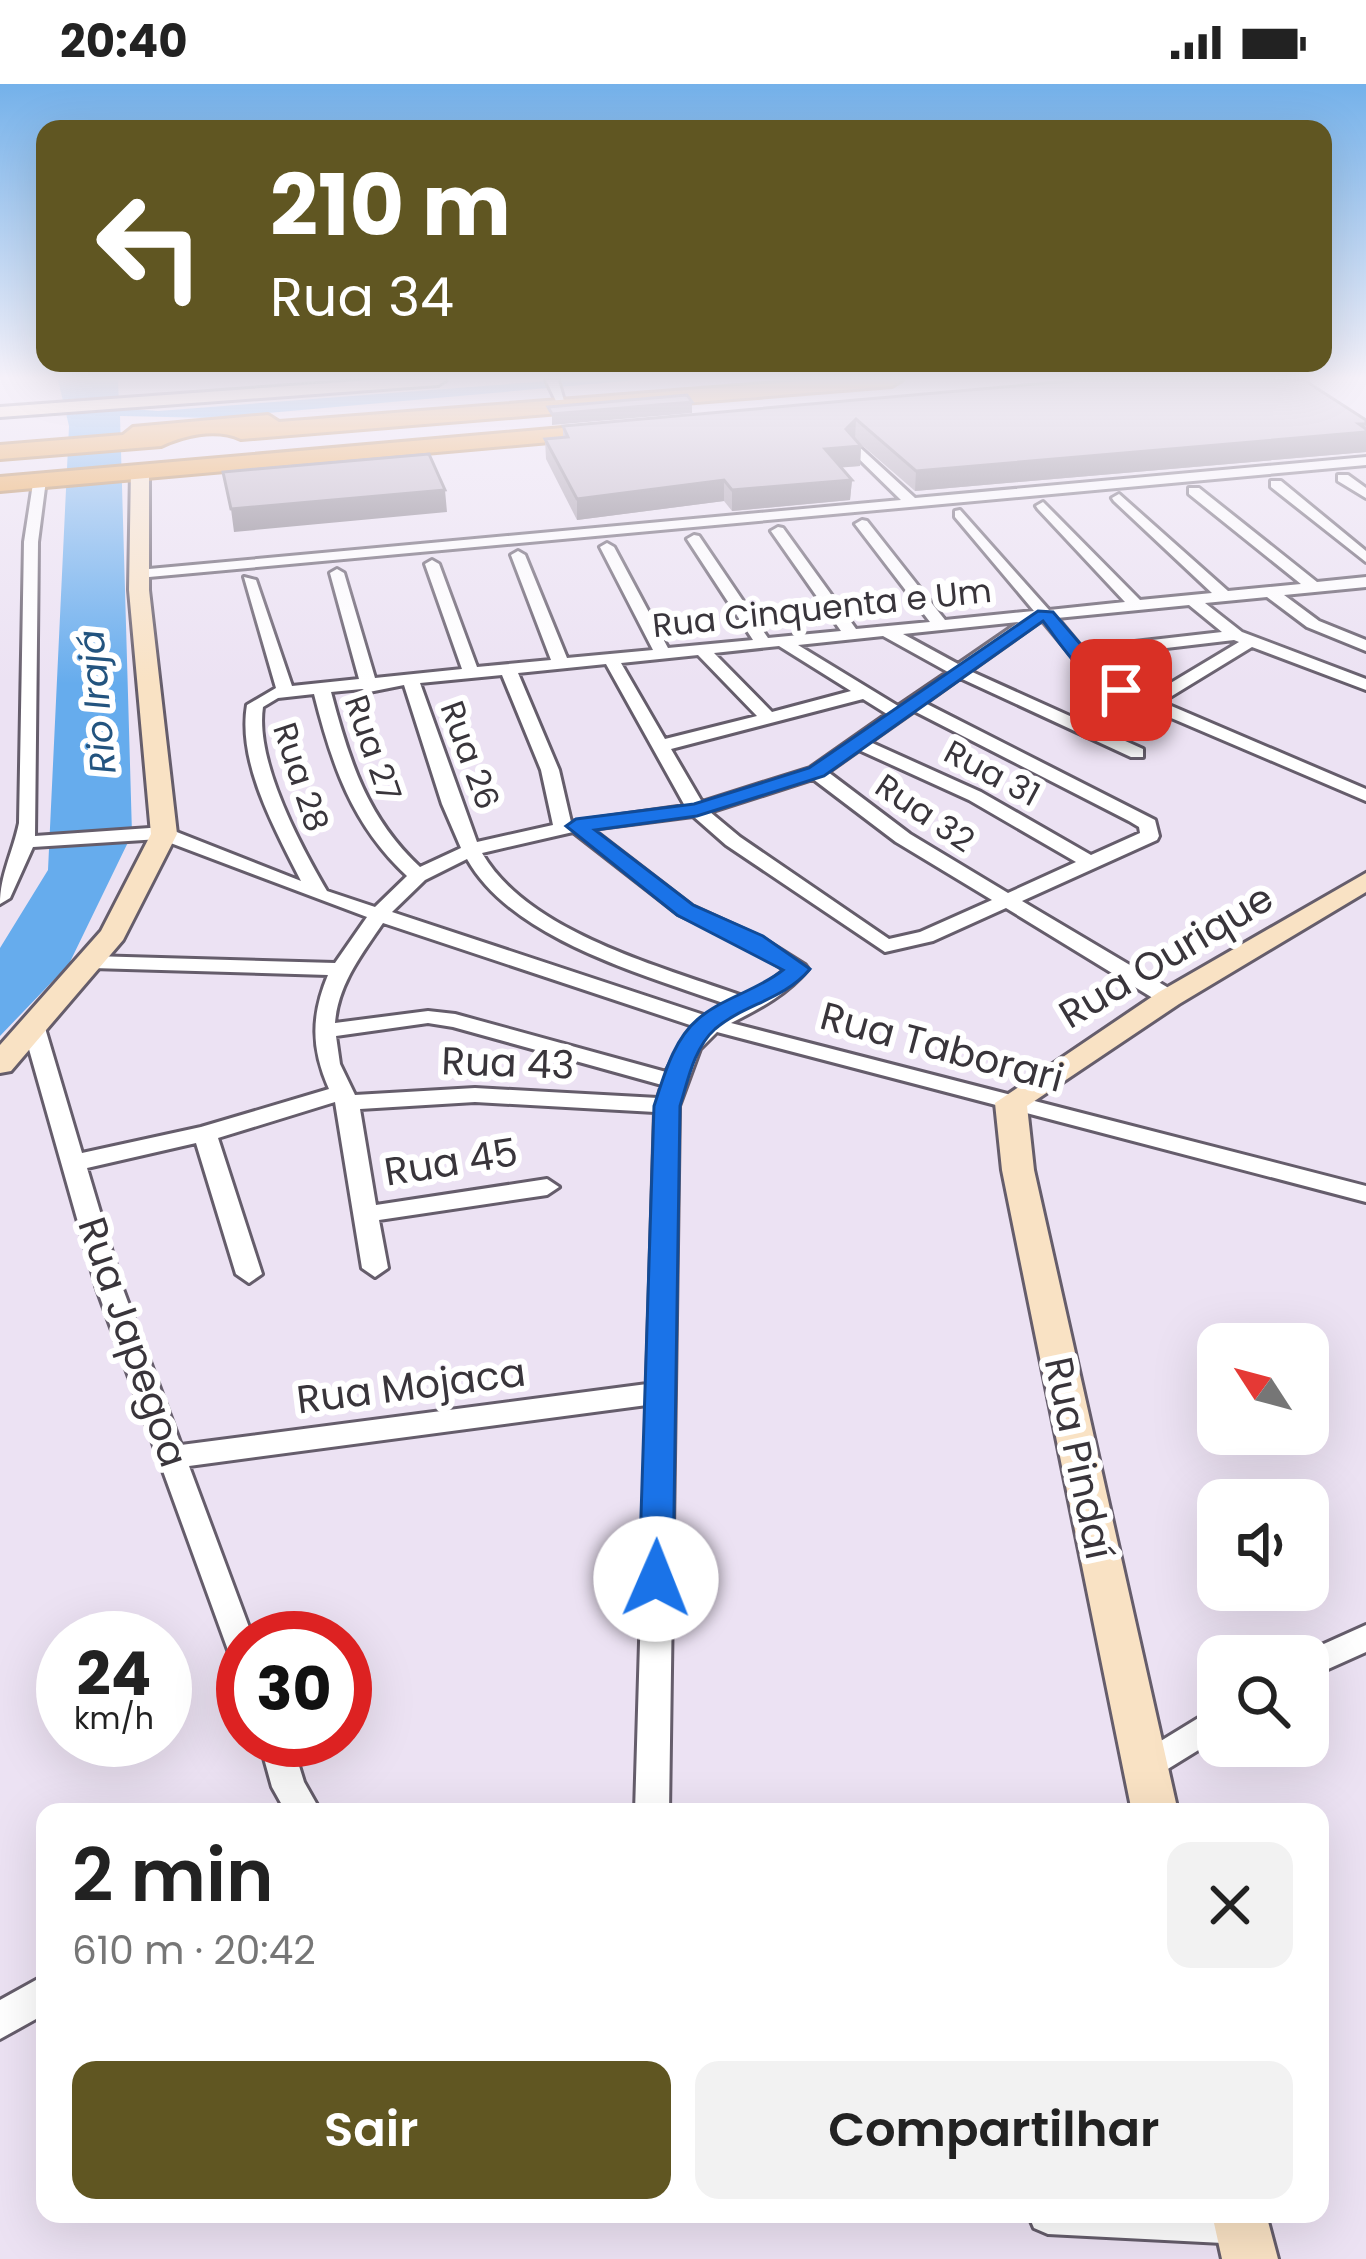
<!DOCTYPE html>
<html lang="pt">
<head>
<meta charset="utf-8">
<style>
	:root { --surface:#fff; --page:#f2f2f2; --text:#222; --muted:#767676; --accent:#605622 }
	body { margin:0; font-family:Poppins,sans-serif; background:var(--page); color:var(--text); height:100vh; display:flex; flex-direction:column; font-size:45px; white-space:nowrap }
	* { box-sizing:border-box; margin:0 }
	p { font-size:39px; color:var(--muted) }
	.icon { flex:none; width:66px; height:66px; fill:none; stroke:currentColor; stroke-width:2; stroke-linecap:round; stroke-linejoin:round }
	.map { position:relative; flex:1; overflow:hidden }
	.side { position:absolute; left:36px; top:1719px; width:1293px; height:420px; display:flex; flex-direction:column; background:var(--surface); border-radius:24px; box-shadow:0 12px 48px #0002 }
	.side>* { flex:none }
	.top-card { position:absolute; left:36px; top:36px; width:1296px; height:252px; border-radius:24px; box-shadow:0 12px 48px #0002; background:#605622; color:#fff; overflow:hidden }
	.needle { width:78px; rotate:306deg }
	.controls { position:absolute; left:1197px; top:1239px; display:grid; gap:24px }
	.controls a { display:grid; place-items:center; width:132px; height:132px; border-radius:24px; background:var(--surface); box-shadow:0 12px 48px #0002; font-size:60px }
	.speed { position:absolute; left:36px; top:1527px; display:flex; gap:24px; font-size:60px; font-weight:700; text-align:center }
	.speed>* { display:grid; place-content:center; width:156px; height:156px; border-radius:50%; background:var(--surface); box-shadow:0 12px 48px #0002; line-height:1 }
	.speed small { font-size:30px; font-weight:400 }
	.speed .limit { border:18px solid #d22; background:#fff; color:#111 }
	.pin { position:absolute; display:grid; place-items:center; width:102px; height:102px; color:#fff; margin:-51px; border-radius:24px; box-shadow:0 6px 18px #0006 }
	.me { position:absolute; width:132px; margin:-66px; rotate:1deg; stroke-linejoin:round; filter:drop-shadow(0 0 9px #0008) }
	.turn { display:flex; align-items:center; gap:42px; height:252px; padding:0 36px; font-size:54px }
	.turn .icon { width:156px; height:156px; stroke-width:2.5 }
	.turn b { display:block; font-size:84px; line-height:102px }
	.round { display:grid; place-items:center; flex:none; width:126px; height:126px; border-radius:24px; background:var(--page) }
	.headline { display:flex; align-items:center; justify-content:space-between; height:204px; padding:0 36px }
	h1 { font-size:72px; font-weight:600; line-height:90px }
	.cta { display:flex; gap:24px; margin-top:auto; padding:24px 36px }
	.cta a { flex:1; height:138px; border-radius:24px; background:var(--accent); color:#fff; font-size:48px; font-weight:600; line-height:138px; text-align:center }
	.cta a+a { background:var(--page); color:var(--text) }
	.status { display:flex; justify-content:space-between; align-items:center; height:84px; padding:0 60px; background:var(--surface); direction:ltr }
	.status svg { height:33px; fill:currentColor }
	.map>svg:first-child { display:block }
	.water { fill:#66aced }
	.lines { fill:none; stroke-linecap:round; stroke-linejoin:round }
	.street-casing { stroke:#655d6b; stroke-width:6 }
	.secondary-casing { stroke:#655d6b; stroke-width:6 }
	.highway-casing { stroke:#ad793b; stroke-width:6 }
	.street { fill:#fff; fill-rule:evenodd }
	.secondary { fill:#f9e2c4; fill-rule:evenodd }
	.highway { fill:#eb9d3b; fill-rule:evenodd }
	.wall { fill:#a39aa7 }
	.shaded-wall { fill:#847d88 }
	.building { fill:#bdb3c2; stroke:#847d88; stroke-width:3 }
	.route { fill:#1a73e8; stroke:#114b97; stroke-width:3 }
	.labels { text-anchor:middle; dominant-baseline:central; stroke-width:12; stroke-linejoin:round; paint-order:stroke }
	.far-street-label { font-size:33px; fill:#39353b; stroke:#fff }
	.far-water-label { font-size:36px; font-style:italic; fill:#23547f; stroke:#fff }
	.street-label { font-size:39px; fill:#39353b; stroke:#fff }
</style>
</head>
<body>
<div class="status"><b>20:40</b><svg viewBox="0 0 49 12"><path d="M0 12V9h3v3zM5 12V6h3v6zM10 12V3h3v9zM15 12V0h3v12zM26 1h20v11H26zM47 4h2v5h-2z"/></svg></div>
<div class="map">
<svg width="1366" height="2175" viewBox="0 0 1366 2175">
	<rect width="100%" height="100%" fill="#ece2f3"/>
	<!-- water -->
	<path class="water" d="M58,296H118L119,324L158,327L561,296H637L213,334L120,332L132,750L69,880L0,952V864L48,786L69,342Z"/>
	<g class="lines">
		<defs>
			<path id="street" d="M546,296H558L564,317H556Z
				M855,359L915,414L1366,373V381L138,494L131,490L138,486L901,416L850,366L849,363Z
				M1338,391H1348L1366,404V414L1338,397Z
				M34,393L46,396L38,458L35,752L164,743L301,797C276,747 237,679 247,621L276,604L244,493L256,496L292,602L359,595L330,489L337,485L344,489L375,594L462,585L425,480L432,476L439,480L477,583L551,576L511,471L518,467L525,471L567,574L653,566L600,463L607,459L614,463L668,564L753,556L687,455L694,451L699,452L768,554L841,547L771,447L778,443L783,444L856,545L930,538L855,440L862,436L867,437L945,536L1034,527L955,433V427L960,426L1049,526L1125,518L1038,425L1036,422L1043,418L1140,516L1212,509L1114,417L1112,414L1119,410L1228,507L1301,500L1189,410V404H1199L1317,498L1366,493V503L1284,511L1319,537L1366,556V567L1307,543L1267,513L1205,519L1242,548L1366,595V606L1252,563L1162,618L1366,705V717L1115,610L1087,590L1042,536L970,587L1143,665V673H1131L960,594L925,619L1155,736L1159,752L1157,756L1022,817L1177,909L1180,914L1177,919H1161L1006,824L933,857L885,868L726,761L693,732L592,745L692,822L762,854L805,881L808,885C787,910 761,924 731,939L1366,1102V1118L717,948L700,965L679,1022L669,1728H635L647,1321L189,1382L253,1554H243V1581L232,1577L97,1205L23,944L34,937L45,944L82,1069L201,1043L329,1005C311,964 311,932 328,891L92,884L82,878L92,872L335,879L367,833L160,755L33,763L10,814L0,820C0,791 13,768 19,739L24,458ZM1189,521L1222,548L1082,564L1057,534ZM1019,538L958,580L903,550ZM883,552L948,588L898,622L798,561ZM1234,556L1239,558L1149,612L1127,602L1090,573ZM779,562L851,607L772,628L714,569ZM698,571L757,632L665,655L621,579ZM606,580L685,722L571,738L559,686L518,589ZM502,591L541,686L553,741L477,758L420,599ZM404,601L442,720L461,764L420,783C367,734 349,676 331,608L362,605L369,608ZM314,610C332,681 352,741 407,792L375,823L327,807C300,761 255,677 263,623L278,614ZM863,615L887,630L810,684L702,718L671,665ZM914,627L1129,737L1139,743L1140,749L1091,771L981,708L870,658ZM859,666L969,716L1076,778L1008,809L910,750L828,688ZM813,695L896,758L992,816L920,848L889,855L740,753L710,728ZM573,748L678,830L748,862L785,886L748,914C664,883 529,850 482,769ZM467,775C513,857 647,891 731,922L710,933L392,828L425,796ZM383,839L696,943L680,962L666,988L455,930L428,927L335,939C338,900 362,870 383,839ZM428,939L453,943L662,1001L658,1014L475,1004L355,1011L340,980L336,952ZM335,1018L362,1184L375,1193L388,1184L379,1136L547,1111L559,1103L547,1095L376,1121L360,1025L475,1018L655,1028L647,1300L181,1361L123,1205L87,1084L196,1059L236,1190L249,1199L262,1190L218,1054Z
				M1271,397H1281L1366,467V478L1271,403Z
				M1366,1541V1568L1308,1594V1572H1297Z
				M1218,1622V1654L1145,1699L1133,1694L1128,1684L1133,1674Z
				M259,1656H291L304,1698L321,1728H286L272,1703Z
				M45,1891V1930L0,1955V1916Z
				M1028,2130H1258L1262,2140L1256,2154L1242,2160L1048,2150L1034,2144Z"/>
			<path id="secondary" d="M373,296H446L438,301L0,333V323Z
				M140,381L149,386V506L177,750L123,856L11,987L0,989V961L101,847L151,750L129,506L131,386Z
				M1366,789V808L1179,920L1027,1022L1034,1086L1178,1728H1132L1002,1086L995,1019L1159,908Z
				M1212,2130H1266L1278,2175H1222Z"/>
			<path id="highway" d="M815,296H902L892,302L241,355C215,343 182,352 161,362L0,375V361L123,351L133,343L268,331L279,338Z
				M620,339L628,341V351L0,407V393Z"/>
		</defs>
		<!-- street casing -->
		<use href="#street" class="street-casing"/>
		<!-- secondary casing -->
		<use href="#secondary" class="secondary-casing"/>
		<!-- highway casing -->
		<use href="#highway" class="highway-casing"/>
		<!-- street -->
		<use href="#street" class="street"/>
		<!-- secondary -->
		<use href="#secondary" class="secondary"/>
		<!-- highway -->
		<use href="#highway" class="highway"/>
	</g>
	<!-- wall -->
	<path class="wall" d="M1082,296L1366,336V368L915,407L855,355L861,362L860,382L841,383L852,396L850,416L732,427L724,417L577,436L546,375L545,355L563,353V342Z"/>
	<!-- shaded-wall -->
	<path class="shaded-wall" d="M692,318V329L552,341V330Z
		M856,335L855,355L861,362L860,382L824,385L825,365Z
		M1366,348V368L915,407L916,387Z
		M724,396V417L577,436V415Z
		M852,396L850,416L732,427V406Z
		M445,406L447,428L234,448L231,425Z"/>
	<!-- building -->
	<path class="building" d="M1082,296H1304L1366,336V340H1359L1366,345V348L916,387L856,335L846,345L861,362L825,365L852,396L732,406L724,396L577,415L545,355L568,353L563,342Z
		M687,311L692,318L552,330L548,323Z
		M429,370L445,406L231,425L223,388Z"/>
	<!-- sky -->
	<linearGradient id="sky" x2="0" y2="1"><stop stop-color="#74b1ea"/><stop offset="0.49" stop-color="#f6f2fa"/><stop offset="1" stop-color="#f6f2fa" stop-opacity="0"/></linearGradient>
	<rect width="1366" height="600" fill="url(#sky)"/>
	<!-- route -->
	<path class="route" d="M1038,527L1053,528L1100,583L1128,602V610C1093,614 1062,561 1043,537L824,692L697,732L595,746L693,821L763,852L810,885C784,916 744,920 715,945C694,964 688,996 680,1022L673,1495L668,1505H644L639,1495L654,1022C664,992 673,956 698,935C722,914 758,906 783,886L677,831L566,742L576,735L694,720L809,684Z"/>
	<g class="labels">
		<!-- far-street labels -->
		<g class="far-street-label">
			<text transform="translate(822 524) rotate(-6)">Rua Cinquenta e Um</text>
			<text transform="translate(373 664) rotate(71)">Rua 27</text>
			<text transform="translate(470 671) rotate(70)">Rua 26</text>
			<text transform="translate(992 689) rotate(28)">Rua 31</text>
			<text transform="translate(301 693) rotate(72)">Rua 28</text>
			<text transform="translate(925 729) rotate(34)">Rua 32</text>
		</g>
		<!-- far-water labels -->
		<g class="far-water-label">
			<text transform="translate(97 618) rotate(-95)">Rio Irajá</text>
		</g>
		<!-- street labels -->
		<g class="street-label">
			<text transform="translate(1166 872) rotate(-31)">Rua Ourique</text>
			<text transform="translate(942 963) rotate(15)">Rua Taborari</text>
			<text transform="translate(508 979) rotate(2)">Rua 43</text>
			<text transform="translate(451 1078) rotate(-9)">Rua 45</text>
			<text transform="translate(133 1258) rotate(71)">Rua Japegoa</text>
			<text transform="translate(411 1302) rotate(-7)">Rua Mojaca</text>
			<text transform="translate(1079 1374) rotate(78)">Rua Pindaí</text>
		</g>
	</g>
</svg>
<div class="controls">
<a><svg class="needle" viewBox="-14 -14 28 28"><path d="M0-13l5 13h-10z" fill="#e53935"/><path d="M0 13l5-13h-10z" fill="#767676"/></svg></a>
<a><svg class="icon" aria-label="sound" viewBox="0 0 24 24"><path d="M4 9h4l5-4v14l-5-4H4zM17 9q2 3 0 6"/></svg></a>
<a><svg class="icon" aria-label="search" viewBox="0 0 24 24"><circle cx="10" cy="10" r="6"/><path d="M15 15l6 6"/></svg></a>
</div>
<div class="speed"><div>24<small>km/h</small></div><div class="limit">30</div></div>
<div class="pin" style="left:1121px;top:606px;background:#d93025"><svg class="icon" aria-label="arrive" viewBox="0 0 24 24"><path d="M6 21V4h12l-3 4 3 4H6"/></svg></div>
<svg class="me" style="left:656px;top:1495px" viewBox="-20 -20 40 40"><circle r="19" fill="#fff"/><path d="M0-13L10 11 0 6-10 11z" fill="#1a73e8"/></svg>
<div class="top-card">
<div class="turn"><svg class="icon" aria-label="left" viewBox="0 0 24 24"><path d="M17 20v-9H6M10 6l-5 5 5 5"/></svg><div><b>210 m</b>Rua 34</div></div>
</div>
<section class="side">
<div class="headline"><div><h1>2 min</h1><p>610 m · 20:42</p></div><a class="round"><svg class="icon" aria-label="close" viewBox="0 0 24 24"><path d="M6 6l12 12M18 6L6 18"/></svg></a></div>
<div class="cta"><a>Sair</a><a>Compartilhar</a></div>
</section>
</div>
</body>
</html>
